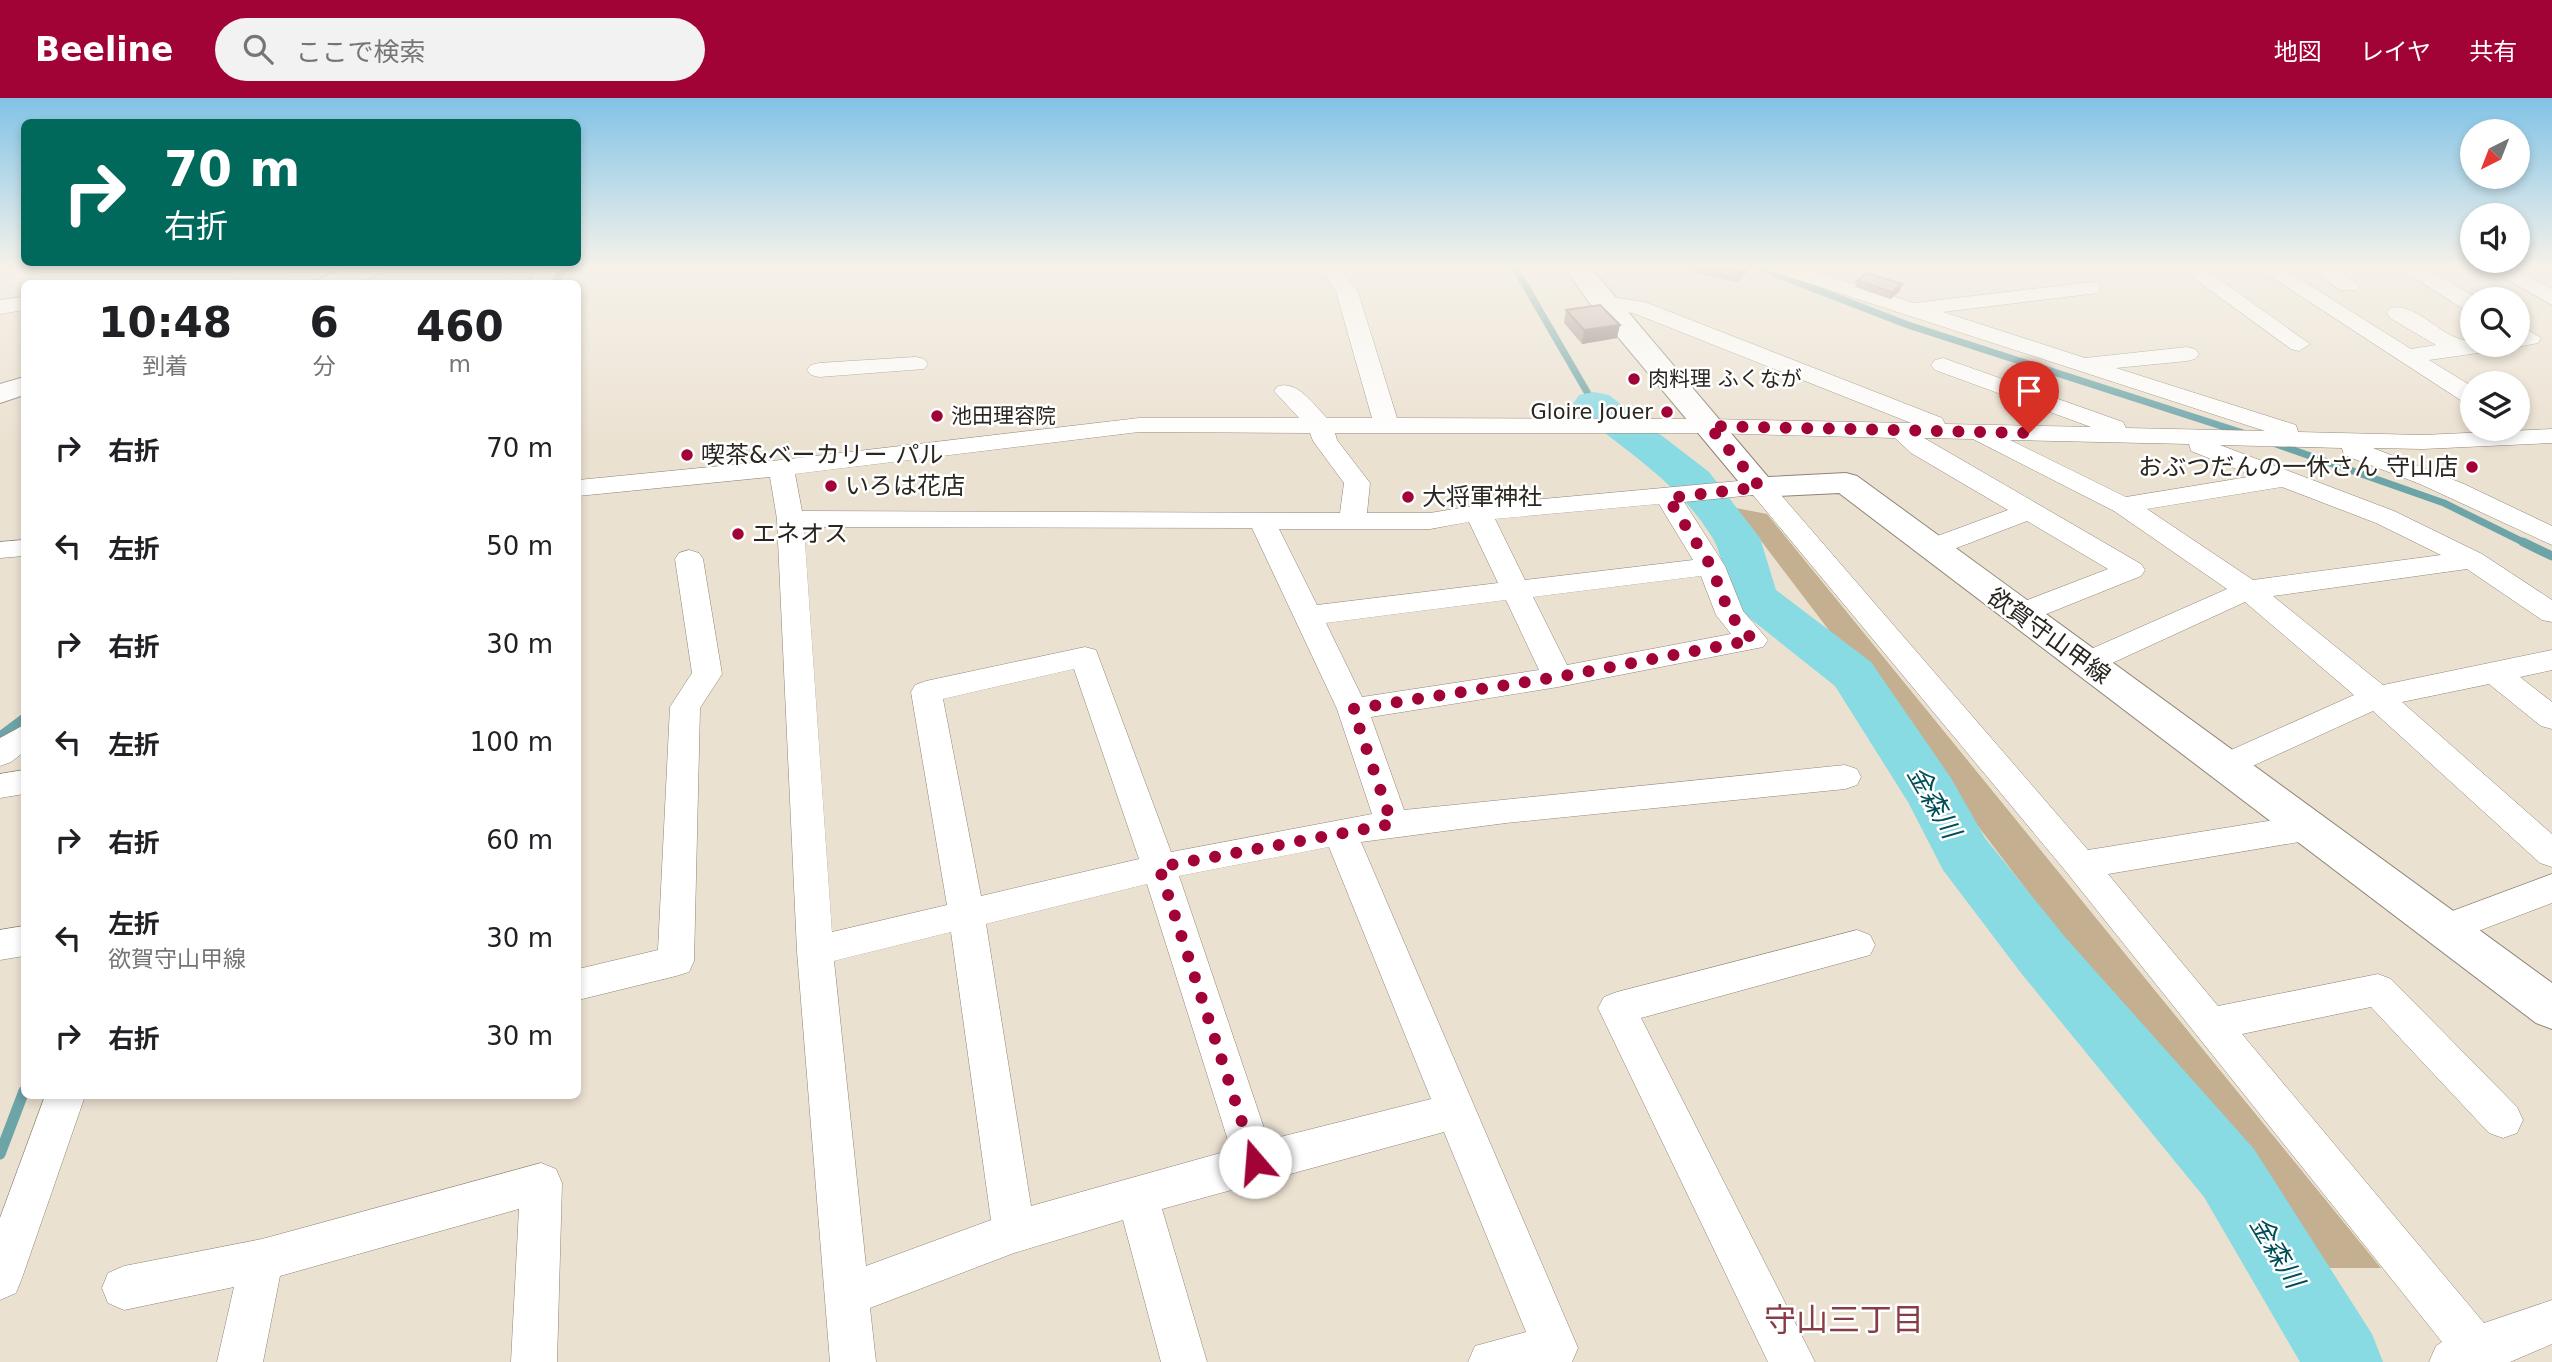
<!DOCTYPE html>
<html lang="ja">
<head>
<meta charset="utf-8">
<style>
	:root { --surface:#fff; --page:#f2f2f2; --text:#202124; --muted:#757577; --accent:#a20337 }
	body { margin:0; font-family:"DejaVu Sans","Noto Sans JP",sans-serif; background:var(--page); color:var(--text); height:100vh; display:flex; flex-direction:column; font-size:26px; white-space:nowrap }
	* { box-sizing:border-box; margin:0 }
	p { font-size:23px; color:var(--muted) }
	.icon { flex:none; width:38px; height:38px; fill:none; stroke:currentColor; stroke-width:2; stroke-linecap:round; stroke-linejoin:round }
	.map { position:relative; flex:1; overflow:hidden }
	.sheet { position:absolute; left:21px; top:182px; width:560px; height:819px; display:flex; flex-direction:column; background:var(--surface); border-radius:10px; box-shadow:0 4px 10px #0003 }
	.sheet>* { flex:none }
	.top-card { position:absolute; left:21px; top:21px; width:560px; height:147px; border-radius:10px; box-shadow:0 4px 10px #0003; background:#00695c; color:#fff; overflow:hidden }
	.needle { width:46px; rotate:222deg }
	.buttons { position:absolute; left:2460px; top:21px; display:grid; gap:14px }
	.buttons a { display:grid; place-items:center; width:70px; height:70px; border-radius:50%; background:var(--surface); box-shadow:0 4px 10px #0003; font-size:35px }
	.pin { position:absolute; display:grid; place-items:center; width:60px; height:60px; color:#fff; margin:-72px -30px; border-radius:50% 50% 50% 0; rotate:-45deg; box-shadow:0 0 7px #0007 }
	.pin .icon { rotate:45deg }
	.me { position:absolute; width:77px; margin:-38px; rotate:342deg; stroke-linejoin:round; filter:drop-shadow(0 0 5px #0008) }
	.turn { display:flex; align-items:center; gap:24px; height:147px; padding:0 28px; font-size:32px }
	.turn .icon { width:91px; height:91px; stroke-width:2.5 }
	.turn b { display:block; font-size:49px; line-height:60px }
	.eta { display:flex; justify-content:space-evenly; align-items:center; height:119px; text-align:center }
	.eta b { font-size:42px; font-weight:800; line-height:49px }
	ul { padding:0; list-style:none }
	li { display:flex; align-items:center; gap:21px; height:98px; padding:0 28px }
	li div { flex:1 }
	li b { display:block; font-size:26px }
	li em { font-style:normal }
	header { display:flex; align-items:center; gap:42px; box-sizing:border-box; height:98px; padding:0 35px; background:var(--accent); color:#fff }
	header strong { font-size:33px }
	nav { display:flex; gap:38px; margin-inline-start:auto; font-size:24px }
	.search { width:490px; height:63px; background:var(--page); display:flex; align-items:center; gap:18px; box-sizing:border-box; padding:0 24px; border-radius:38px; color:var(--muted); font-size:26px }
	.map>svg:first-child { display:block }
	.green { fill:#c4b090 }
	.lines { fill:none; stroke-linecap:round; stroke-linejoin:round }
	.stream-far2 { stroke:#6ca4a8; stroke-width:7 }
	.stream-far1 { stroke:#6ca4a8; stroke-width:9 }
	.stream { stroke:#6ca4a8; stroke-width:11 }
	.river { fill:#88dae3; fill-rule:evenodd }
	.minor-casing { stroke:#8e8576; stroke-width:1 }
	.major-casing { stroke:#8e8576; stroke-width:2 }
	.minor { fill:#fff; fill-rule:evenodd }
	.major { fill:#fff; fill-rule:evenodd }
	.wall { fill:#a49490 }
	.shaded-wall { fill:#867875 }
	.building { fill:#bfaca7; stroke:#867875; stroke-width:2 }
	.route { stroke:#a20337; stroke-width:12; stroke-dasharray:0 21.6 }
	.poi-dot { fill:#a20337; stroke:#fff; stroke-width:2.5 }
	.labels { text-anchor:middle; dominant-baseline:central; stroke-width:5; stroke-linejoin:round; paint-order:stroke }
	.far-poi-label { font-size:21px; fill:#29251f; stroke:#fff; text-anchor:start }
	.poi-label { font-size:24px; fill:#29251f; stroke:#fff; text-anchor:start }
	.street-label { font-size:24px; fill:#29251f; stroke:#fff }
	.water-label { font-size:26px; font-style:italic; fill:#004e55; stroke:#fff }
	.near-neighbourhood-label { font-size:32px; fill:#863d47; stroke:#fff }
</style>
</head>
<body>
<header>
<strong>Beeline</strong>
<div class="search"><svg class="icon" aria-label="search" viewBox="0 0 24 24"><circle cx="10" cy="10" r="6"/><path d="M15 15l6 6"/></svg>ここで検索</div>
<nav><a>地図</a><a>レイヤ</a><a>共有</a></nav>
</header>
<div class="map">
<svg width="2552" height="1264" viewBox="0 0 2552 1264">
	<rect width="100%" height="100%" fill="#ebe1d1"/>
	<!-- green -->
	<path class="green" d="M1736,410L1767,416L2381,1170H2314Z"/>
	<g class="lines">
		<!-- stream-far2 -->
		<path class="stream-far2" d="M1511,169L1518,175L1594,306
			M1758,169L1908,227L2243,335
			M553,186L566,169
			M2273,345L2444,405L2527,446"/>
		<!-- stream-far1 -->
		<path class="stream-far1" d="M2523,444L2552,458
			M0,638L24,620"/>
		<!-- stream -->
		<path class="stream" d="M0,1056L24,993"/>
		<!-- river -->
		<path class="river" d="M1594,294L1609,297L1709,374L1760,440L1776,492L1871,564L1951,680L1985,740L2065,839L2254,1051L2372,1236L2383,1264H2300L2204,1099L2021,875L1943,772L1908,704L1835,588L1737,510C1723,489 1725,460 1712,439C1680,387 1627,353 1579,315L1573,306L1579,297Z"/>
		<defs>
			<path id="minor" d="M539,169H560L549,186H528Z
				M1319,169H1340L1358,194L1397,320L1707,321L1911,325L1633,215L1596,210L1593,205L1596,200L1604,198L1645,204L1942,320L1945,326L2091,329L1935,272L1931,267L1935,262L1943,260L2123,324L2126,330L2265,333L1771,173L1768,169H1801L1914,205L2090,184L2098,185L2101,190L2098,195L2090,196L1943,214L2085,260L2187,249L2195,251L2199,256L2195,261L2187,263L2116,270L2296,327L2298,334L2423,337L2552,331V345L2423,351L2373,350L2464,386L2552,428V447L2420,386L2344,357L2342,350L2220,347L2394,413L2482,456L2552,502V524L2542,522L2467,471L2273,498L2383,587L2552,552V572L2520,579L2552,604V631L2541,628L2489,586L2402,604L2552,736V769L2540,765L2373,613L2235,676L2224,680L2213,676L2208,668L2213,660L2354,597L2245,504L2097,572L2086,575L2075,572L2071,565L2075,558L2227,491L2114,413L1973,341L1924,340L2141,466L2145,472L2141,478L2029,523L2019,525L2009,523L2005,516L2009,509L2108,471L2027,423L1941,456L1931,458L1921,456L1917,450L1921,444L2008,412L1911,355L1895,340L1707,335H1335L1337,342L1370,385L1367,415H1430L1478,407L1760,381L1769,383L2088,752L2305,717L2317,721L2322,730L2317,739L2305,743L2108,776L2218,908L2378,876L2391,881L2517,1009L2523,1022L2517,1035L2503,1040L2489,1035L2371,909L2242,936L2484,1225L2552,1202V1246L2510,1264H2429L2436,1248L2442,1244L2068,776L1753,397L1684,404L1725,468L1743,513L1768,542L1763,549L1558,589L1371,619L1404,712L1845,667L1857,671L1861,679L1857,687L1845,691L1506,725L1361,744L1578,1250L1572,1264H1468L1475,1248L1526,1234L1444,1034L1162,1111L1207,1264H1161L1123,1122L1014,1155L870,1210L876,1264H830L797,853L777,421L770,379L578,398V382L781,362L1139,320H1299L1274,293L1278,288C1298,283 1313,306 1327,320H1372L1336,194ZM1139,334L1310,335L1313,343L1344,385L1340,415L802,413L795,376ZM2010,342L2189,346L2191,353L2254,378L2126,399ZM2282,389L2376,425L2441,457L2253,482L2147,411ZM1659,406L1693,462L1525,482L1495,421ZM1469,424L1498,485L1317,507L1279,431H1430ZM804,429L1252,430L1337,611L1372,716L1171,754L1096,552L1085,549L926,583L915,587L911,594L947,807L832,834ZM1701,478L1716,517L1731,536L1567,567L1533,499ZM1506,502L1539,572L1362,599L1326,525ZM1074,571L1139,761L981,798L943,601ZM1329,749L1431,1001L1268,1042L1179,778ZM1147,786L1231,1052L1031,1108L986,826ZM951,834L991,1122L866,1168L834,863Z
				M2178,169H2202L2310,246L2299,253L2291,251Z
				M2256,169H2281L2411,251L2436,247L2390,220L2387,215L2390,210C2420,203 2443,246 2473,242V247H2496L2493,252L2485,254L2429,262L2473,289V307L2465,305Z
				M2309,169H2334L2359,187L2356,192H2340Z
				M2398,169H2424L2479,201H2473V214L2465,212Z
				M2485,169H2511L2552,191V207Z
				M239,180H283L293,186H229Z
				M24,199V212L0,216V202Z
				M2518,226L2541,240L2538,245L2518,249L2510,247H2518Z
				M916,259L924,261L928,266L924,271L819,279L811,277L807,272L811,267L819,265Z
				M24,442V458L0,460V444Z
				M689,452L699,455L703,461L722,576L700,610L694,863L689,874L676,878L578,902V871L658,852L670,609L692,575L675,461L679,455Z
				M24,627V654L11,664L0,668V640Z
				M24,672V696L0,700V676Z
				M2552,776V805L2444,846L2431,841L2426,831L2431,821Z
				M24,828V858L0,862V832Z
				M1857,832L1870,837L1875,847L1870,857L1641,920L1815,1264H1768L1598,910L1604,899L1617,894Z
				M45,998H85L22,1180L16,1195L0,1202V1120Z
				M541,1065L556,1071L562,1085L557,1264H511L519,1111L280,1178L263,1264H217L234,1189L124,1212L108,1205L102,1190L108,1175L124,1168L262,1141Z"/>
			<path id="major" d="M347,169H383C369,189 338,186 317,186L321,180Z
				M1564,169H1590L1768,379L1846,375L1857,378L2552,885V931L2536,925L1839,395L1760,399L1749,396L1588,203Z
				M24,279V297L0,305V286Z"/>
		</defs>
		<!-- minor casing -->
		<use href="#minor" class="minor-casing"/>
		<!-- major casing -->
		<use href="#major" class="major-casing"/>
		<!-- minor -->
		<use href="#minor" class="minor"/>
		<!-- major -->
		<use href="#major" class="major"/>
	</g>
	<!-- wall -->
	<path class="wall" d="M1678,169H1749L1748,173L1737,184L1698,176Z
		M1857,183L1902,186L1900,193L1890,201L1855,189Z
		M1566,212L1617,240L1582,246L1564,225Z"/>
	<!-- shaded-wall -->
	<path class="shaded-wall" d="M1740,169H1749L1748,173L1737,184Z
		M1902,186L1900,193L1890,201L1892,194Z
		M1620,227L1617,240L1582,246L1584,232Z"/>
	<!-- building -->
	<path class="building" d="M1867,175L1902,186L1892,194L1857,183Z
		M1600,207L1620,227L1584,232L1566,212Z"/>
	<!-- sky -->
	<linearGradient id="sky" x2="0" y2="1"><stop stop-color="#81c3e6"/><stop offset="0.49" stop-color="#f6f2ea"/><stop offset="1" stop-color="#f6f2ea" stop-opacity="0"/></linearGradient>
	<rect width="2552" height="346" fill="url(#sky)"/>
	<g class="lines">
		<!-- route -->
		<path class="route" d="M1255,1064L1159,769L1392,726L1353,611L1558,579L1753,542L1730,517L1711,468L1668,400L1760,389L1709,328L2029,335"/>
	</g>
	<!-- markers -->
	<g class="poi-dot">
		<circle cx="1634" cy="281" r="7"/>
		<circle cx="1667" cy="314" r="7"/>
		<circle cx="937" cy="318" r="7"/>
		<circle cx="687" cy="357" r="7"/>
		<circle cx="2472" cy="369" r="7"/>
		<circle cx="831" cy="388" r="7"/>
		<circle cx="1408" cy="399" r="7"/>
		<circle cx="738" cy="436" r="7"/>
	</g>
	<g class="labels">
		<!-- far-poi labels -->
		<g class="far-poi-label">
			<text x="1648" y="281">肉料理 ふくなが</text>
			<text x="1653" y="314" text-anchor="end">Gloire Jouer</text>
			<text x="951" y="318">池田理容院</text>
		</g>
		<!-- poi labels -->
		<g class="poi-label">
			<text x="701" y="357">喫茶&amp;ベーカリー パル</text>
			<text x="2458" y="369" text-anchor="end">おぶつだんの一休さん 守山店</text>
			<text x="845" y="388">いろは花店</text>
			<text x="1422" y="399">大将軍神社</text>
			<text x="752" y="436">エネオス</text>
		</g>
		<!-- street labels -->
		<g class="street-label">
			<text transform="translate(2049 538) rotate(36)">欲賀守山甲線</text>
		</g>
		<!-- water labels -->
		<g class="water-label">
			<text transform="translate(1934 704) rotate(60)">金森川</text>
			<text transform="translate(2277 1154) rotate(59)">金森川</text>
		</g>
		<!-- near-neighbourhood labels -->
		<g class="near-neighbourhood-label">
			<text x="1844" y="1222">守山三丁目</text>
		</g>
	</g>
</svg>
<div class="buttons">
<a><svg class="needle" viewBox="-14 -14 28 28"><path d="M0-13l5 13h-10z" fill="#e53935"/><path d="M0 13l5-13h-10z" fill="#757577"/></svg></a>
<a><svg class="icon" aria-label="sound" viewBox="0 0 24 24"><path d="M4 9h4l5-4v14l-5-4H4zM17 9q2 3 0 6"/></svg></a>
<a><svg class="icon" aria-label="search" viewBox="0 0 24 24"><circle cx="10" cy="10" r="6"/><path d="M15 15l6 6"/></svg></a>
<a><svg class="icon" aria-label="layers" viewBox="0 0 24 24"><path d="M12 4l9 5-9 5-9-5zM3 14l9 5 9-5"/></svg></a>
</div>
<div class="pin" style="left:2029px;top:335px;background:#d93025"><svg class="icon" aria-label="arrive" viewBox="0 0 24 24"><path d="M6 21V4h12l-3 4 3 4H6"/></svg></div>
<svg class="me" style="left:1255px;top:1064px" viewBox="-20 -20 40 40"><circle r="19" fill="#fff"/><path d="M0-13L10 11 0 6-10 11z" fill="#a20337"/></svg>
<div class="top-card">
<div class="turn"><svg class="icon" aria-label="right" viewBox="0 0 24 24"><path d="M7 20v-9h11M14 6l5 5-5 5"/></svg><div><b>70 m</b>右折</div></div>
</div>
<section class="sheet">
<div class="eta">
<div><b>10:48</b><p>到着</p></div>
<div><b>6</b><p>分</p></div>
<div><b>460</b><p>m</p></div>
</div>
<ul>
<li><svg class="icon" aria-label="right" viewBox="0 0 24 24"><path d="M7 20v-9h11M14 6l5 5-5 5"/></svg><div><b>右折</b></div><em>70 m</em></li>
<li><svg class="icon" aria-label="left" viewBox="0 0 24 24"><path d="M17 20v-9H6M10 6l-5 5 5 5"/></svg><div><b>左折</b></div><em>50 m</em></li>
<li><svg class="icon" aria-label="right" viewBox="0 0 24 24"><path d="M7 20v-9h11M14 6l5 5-5 5"/></svg><div><b>右折</b></div><em>30 m</em></li>
<li><svg class="icon" aria-label="left" viewBox="0 0 24 24"><path d="M17 20v-9H6M10 6l-5 5 5 5"/></svg><div><b>左折</b></div><em>100 m</em></li>
<li><svg class="icon" aria-label="right" viewBox="0 0 24 24"><path d="M7 20v-9h11M14 6l5 5-5 5"/></svg><div><b>右折</b></div><em>60 m</em></li>
<li><svg class="icon" aria-label="left" viewBox="0 0 24 24"><path d="M17 20v-9H6M10 6l-5 5 5 5"/></svg><div><b>左折</b><p>欲賀守山甲線</p></div><em>30 m</em></li>
<li><svg class="icon" aria-label="right" viewBox="0 0 24 24"><path d="M7 20v-9h11M14 6l5 5-5 5"/></svg><div><b>右折</b></div><em>30 m</em></li>
</ul>
</section>
</div>
</body>
</html>
